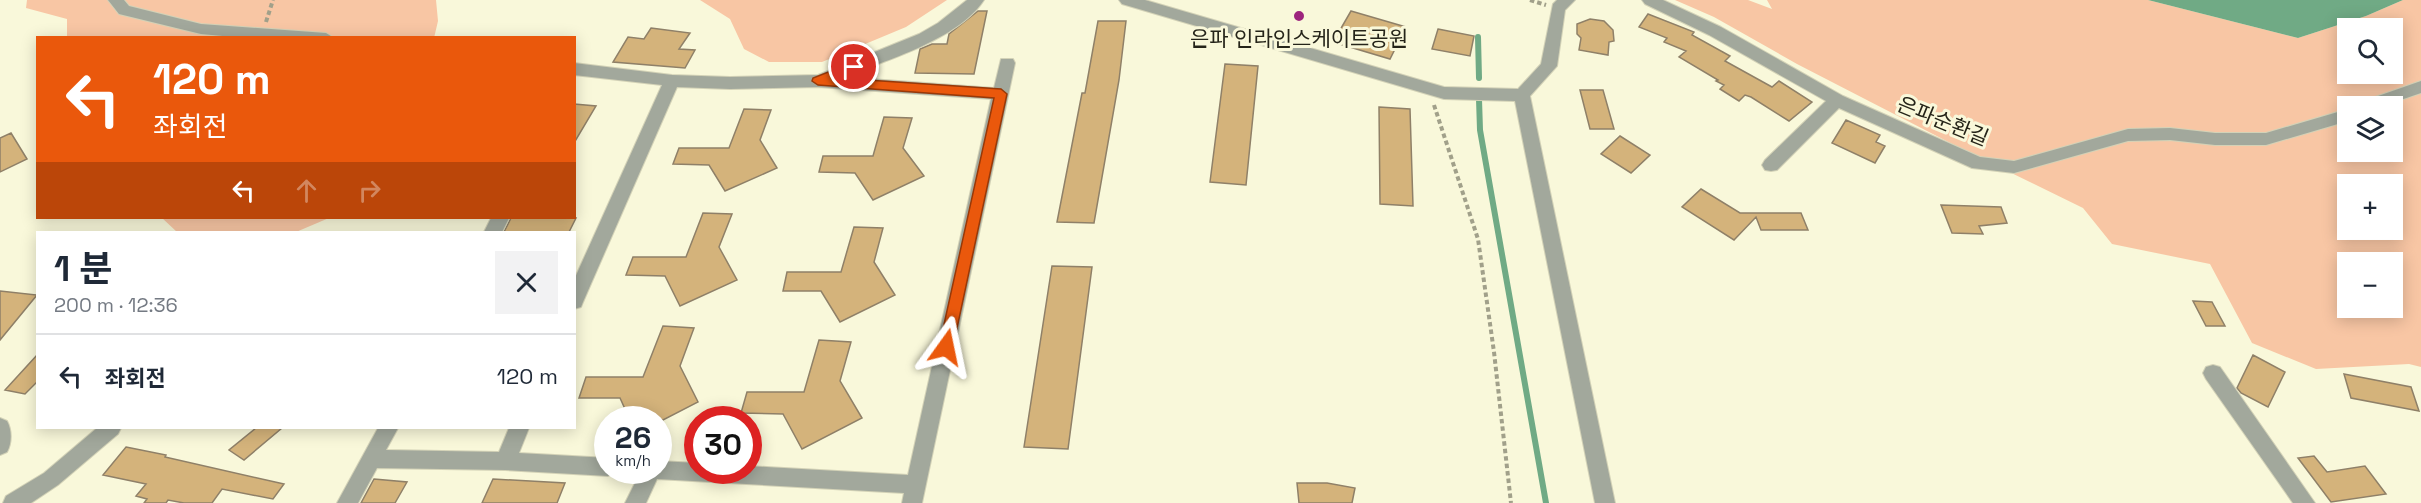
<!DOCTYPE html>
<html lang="ko">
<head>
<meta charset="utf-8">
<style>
	:root { --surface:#fff; --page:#f2f2f3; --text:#1f2937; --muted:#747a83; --line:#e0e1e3 }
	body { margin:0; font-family:"Space Grotesk","Noto Sans KR",sans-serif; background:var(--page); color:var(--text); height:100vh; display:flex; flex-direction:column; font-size:22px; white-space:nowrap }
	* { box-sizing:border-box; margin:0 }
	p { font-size:20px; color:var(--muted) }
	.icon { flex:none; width:33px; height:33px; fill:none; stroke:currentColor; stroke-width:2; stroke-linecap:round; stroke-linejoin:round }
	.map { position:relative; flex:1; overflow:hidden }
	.side { position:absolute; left:36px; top:231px; width:540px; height:198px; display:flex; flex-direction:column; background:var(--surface); border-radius:0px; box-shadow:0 3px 15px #0003 }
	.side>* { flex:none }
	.top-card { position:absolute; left:36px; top:36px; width:540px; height:183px; border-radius:0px; box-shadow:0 3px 15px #0003; background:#ea580c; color:#fff; overflow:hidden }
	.tools { position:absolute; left:2337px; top:18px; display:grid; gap:12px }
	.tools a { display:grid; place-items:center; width:66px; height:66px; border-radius:0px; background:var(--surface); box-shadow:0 3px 15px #0003; font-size:30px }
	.speed { position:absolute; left:594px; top:406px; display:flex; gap:12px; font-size:30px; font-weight:700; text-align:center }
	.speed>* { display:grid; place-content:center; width:78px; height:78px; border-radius:50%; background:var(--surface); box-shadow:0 3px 15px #0003; line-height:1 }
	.speed small { font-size:15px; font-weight:400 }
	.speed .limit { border:9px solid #d22; background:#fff; color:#111 }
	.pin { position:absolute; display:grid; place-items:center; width:51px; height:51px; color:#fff; margin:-26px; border:3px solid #fff; border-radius:50%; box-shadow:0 2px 6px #0007 }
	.me { position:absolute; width:66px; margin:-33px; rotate:12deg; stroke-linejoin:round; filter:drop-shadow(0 0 4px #0008) }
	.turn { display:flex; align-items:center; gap:21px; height:126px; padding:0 18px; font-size:27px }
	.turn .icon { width:78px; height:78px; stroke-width:2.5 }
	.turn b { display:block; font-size:42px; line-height:51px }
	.lanes { display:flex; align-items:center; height:57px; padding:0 18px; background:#0003; justify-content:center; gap:30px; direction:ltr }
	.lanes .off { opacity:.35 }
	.round { display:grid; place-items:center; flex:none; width:63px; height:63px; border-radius:0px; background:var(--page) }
	.head { display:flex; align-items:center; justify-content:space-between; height:102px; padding:0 18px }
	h1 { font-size:36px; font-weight:700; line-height:45px }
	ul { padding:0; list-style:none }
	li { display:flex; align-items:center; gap:18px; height:84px; padding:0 18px; border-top:2px solid var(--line) }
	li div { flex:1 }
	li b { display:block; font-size:22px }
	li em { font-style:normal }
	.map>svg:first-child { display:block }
	.green { fill:#f8c6a4; fill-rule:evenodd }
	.water { fill:#70aa85 }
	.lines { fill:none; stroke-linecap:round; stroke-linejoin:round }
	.stream { stroke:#70aa85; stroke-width:6 }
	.building { fill:#d4b37b; stroke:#8f8068; stroke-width:1.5 }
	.minor-casing { stroke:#d3d2b7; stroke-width:2 }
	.path { stroke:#a1a08a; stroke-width:4; stroke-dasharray:4.5 3; stroke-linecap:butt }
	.minor { fill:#a2a89c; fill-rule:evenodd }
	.route { fill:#ea580c; stroke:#983908; stroke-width:1.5 }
	.poi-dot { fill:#9d257d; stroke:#f9f8da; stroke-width:2 }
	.labels { text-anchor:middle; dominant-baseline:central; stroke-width:6; stroke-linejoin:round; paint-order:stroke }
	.poi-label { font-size:21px; fill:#252419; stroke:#f9f8da }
	.street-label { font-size:21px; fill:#252419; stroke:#f9f8da }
</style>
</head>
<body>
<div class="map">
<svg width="2421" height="503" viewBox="0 0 2421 503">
	<rect width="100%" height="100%" fill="#f9f8da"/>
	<!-- green -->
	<path class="green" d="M27,0H436L438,21L434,38H67V19L26,8Z
		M700,0H947L906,27L822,62H769L744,49L730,19Z
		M1675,0H1748L1772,9L1767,0H2148L2298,38L2366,16L2403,0H2421V367L2409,364L2316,369L2252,343L2210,264L2112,244L2083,208L1960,148L1797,64L1714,17ZM2348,28H2392V74H2348ZM2348,106H2392V152H2348ZM2348,184H2392V230H2348ZM2348,262H2392V308H2348Z
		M162,218H329L296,232H177Z"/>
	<!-- water -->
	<path class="water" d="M2148,0H2403L2366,16L2298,38Z"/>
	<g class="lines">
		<!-- stream -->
		<path class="stream" d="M1478,37L1479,78
			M1479,99L1480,130L1546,503"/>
	</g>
	<!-- building -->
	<path class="building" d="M978,11H987L974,74L915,73L920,49L932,44H947L949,34Z
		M1351,11L1406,27L1390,59L1333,42Z
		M1648,14L1694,32L1692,35L1730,56L1725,61L1772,87L1779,81L1812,102L1789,121L1751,97L1745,95L1739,101L1720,89L1724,85L1716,81L1718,80L1679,57L1686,51L1664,42L1667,38L1639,27Z
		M1590,19L1604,21L1613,30L1614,41L1609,42L1608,55L1579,50L1581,38L1577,34V24Z
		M1098,21H1126L1119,80L1094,223L1057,222L1082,93H1085Z
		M651,28L690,33L679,49L695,50L685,68L613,62L628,37L644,39Z
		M1438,29L1474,36L1470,56L1432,49Z
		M1225,64L1258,66L1246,185L1210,182Z
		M1580,90H1603L1614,129H1590Z
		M574,104L596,106L574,143Z
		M1379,107L1410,109L1413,206L1380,204Z
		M744,109L771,110L760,140L777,168L725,191L709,165L673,164L679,148H729Z
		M884,117L912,118L903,148L924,176L873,200L855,173L819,172L823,156H873Z
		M1846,120L1880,135L1876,142L1885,146L1875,163L1832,143Z
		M11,133L27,159L0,172V138Z
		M1620,136L1650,155L1631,173L1601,154Z
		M1701,189L1740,213H1801L1808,230H1761L1756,217L1734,240L1682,207Z
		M1941,205L2001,207L2007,223L1979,226L1983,234L1952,233Z
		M703,213L732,214L719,247L737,280L680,306L665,276L626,275L633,257H686Z
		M511,218H576L569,232H504Z
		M854,227L883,228L874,262L895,295L840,322L821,291H783L787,272H841Z
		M1052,266L1092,267L1068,449L1024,447Z
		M0,291L37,295L0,340Z
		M2193,301L2212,302L2225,326H2206Z
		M663,326L694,328L680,366L698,402L663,420H630L620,398H579L586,377H643Z
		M819,340L851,342L840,381L862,418L802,449L783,414L741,413L747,392H804Z
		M38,354V381L25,394L5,390Z
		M2253,355L2285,372L2268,407L2241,393L2237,388Z
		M2344,374L2411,387L2419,411L2351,398Z
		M256,428H282L244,460L229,450Z
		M126,447L166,455L165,457L284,484L273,499L222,489L212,503H184L168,500L166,503H144L147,499L136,496L146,484L103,475Z
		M2314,456L2327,472L2365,466L2386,494L2331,502L2298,458Z
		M374,479L407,482L395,503H361Z
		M493,479L565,483L557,503H482Z
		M1297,483H1327L1355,488L1352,503H1299Z"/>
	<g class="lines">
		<defs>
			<path id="minor" d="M108,0H124L129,6L201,24L326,33L334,38H244L201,34L119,14Z
				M967,0H984C959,39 885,61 843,77L994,88L1001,59H1013L1015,63L922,503H902L904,493L657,479L646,503H625L641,471H658V461L698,463V471H748V466L908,475L991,99L818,87L730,89L677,87L583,302L581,307L574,309V280L662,85L574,75V63L672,75L730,77L818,75L919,34L938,23Z
				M1119,0H1145L1444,87L1518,89L1541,64L1553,4L1557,0H1575L1565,10L1557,66L1530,96L1615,503H1595L1515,101L1444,99L1122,4Z
				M1642,0H1663L1721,27L1843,96L1980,157L2014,161L2128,129L2170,128L2215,133H2266L2348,109V121L2266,145H2215L2170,140L2128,141L2014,173L1972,168L1839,108L1777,170L1771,171L1765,170L1762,165L1765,160L1826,101L1709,35L1645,4Z
				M2421,81V93L2383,106H2359L2361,102Z
				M491,218H509L502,232H484Z
				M2213,365L2220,367L2315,503H2293L2206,379L2203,373L2206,367Z
				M0,418L7,421C12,430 12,443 7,452L0,455Z
				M97,428H121L118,434L58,485L31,503H3L6,496L44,473Z
				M378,428H398L386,450L499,452L509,428H529L519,453L608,458V471H616L608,476L505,470L377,468L358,503H337Z"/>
		</defs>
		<!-- minor casing -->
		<use href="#minor" class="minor-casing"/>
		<!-- path -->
		<path class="path" d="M1530,0L1546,5
			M266,22L273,0
			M1434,105L1478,239L1494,352L1511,503"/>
		<!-- minor -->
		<use href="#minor" class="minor"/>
	</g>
	<!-- route -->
	<path class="route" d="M854,62L858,64V70L837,78L1001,89L1007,94L953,347L951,351H941L939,347L994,98L818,85L812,81L813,78Z"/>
	<!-- markers -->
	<circle class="poi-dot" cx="1299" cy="16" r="6"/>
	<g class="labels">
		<!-- poi labels -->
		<g class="poi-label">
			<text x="1299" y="38">은파 인라인스케이트공원</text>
		</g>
		<!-- street labels -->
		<g class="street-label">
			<text transform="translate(1943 121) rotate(22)">은파순환길</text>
		</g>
	</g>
</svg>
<div class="tools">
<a><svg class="icon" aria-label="search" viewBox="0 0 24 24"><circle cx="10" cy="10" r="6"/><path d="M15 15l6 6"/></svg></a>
<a><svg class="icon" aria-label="layers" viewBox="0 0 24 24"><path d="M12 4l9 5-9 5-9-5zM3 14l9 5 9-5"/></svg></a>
<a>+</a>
<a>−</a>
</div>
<div class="speed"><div>26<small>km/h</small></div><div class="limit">30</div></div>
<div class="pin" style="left:854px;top:67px;background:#d93025"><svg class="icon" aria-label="arrive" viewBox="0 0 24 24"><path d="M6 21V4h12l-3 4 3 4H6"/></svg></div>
<svg class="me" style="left:946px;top:347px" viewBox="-20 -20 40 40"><path d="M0-17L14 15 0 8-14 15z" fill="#ea580c" stroke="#fff" stroke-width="4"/></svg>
<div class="top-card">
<div class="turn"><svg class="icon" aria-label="left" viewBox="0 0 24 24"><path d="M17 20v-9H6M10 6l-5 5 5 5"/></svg><div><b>120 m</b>좌회전</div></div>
<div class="lanes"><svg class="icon" aria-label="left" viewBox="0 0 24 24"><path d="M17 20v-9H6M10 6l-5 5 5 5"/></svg><svg class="icon off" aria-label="ahead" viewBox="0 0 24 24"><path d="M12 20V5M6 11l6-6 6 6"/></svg><svg class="icon off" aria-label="right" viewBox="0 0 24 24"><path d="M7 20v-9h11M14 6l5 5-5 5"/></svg></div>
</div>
<section class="side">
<div class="head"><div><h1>1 분</h1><p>200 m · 12:36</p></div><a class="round"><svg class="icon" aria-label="close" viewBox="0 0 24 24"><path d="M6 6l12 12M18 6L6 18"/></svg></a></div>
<ul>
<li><svg class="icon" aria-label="left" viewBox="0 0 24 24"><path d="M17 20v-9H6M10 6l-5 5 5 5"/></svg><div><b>좌회전</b></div><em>120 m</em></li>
</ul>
</section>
</div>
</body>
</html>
